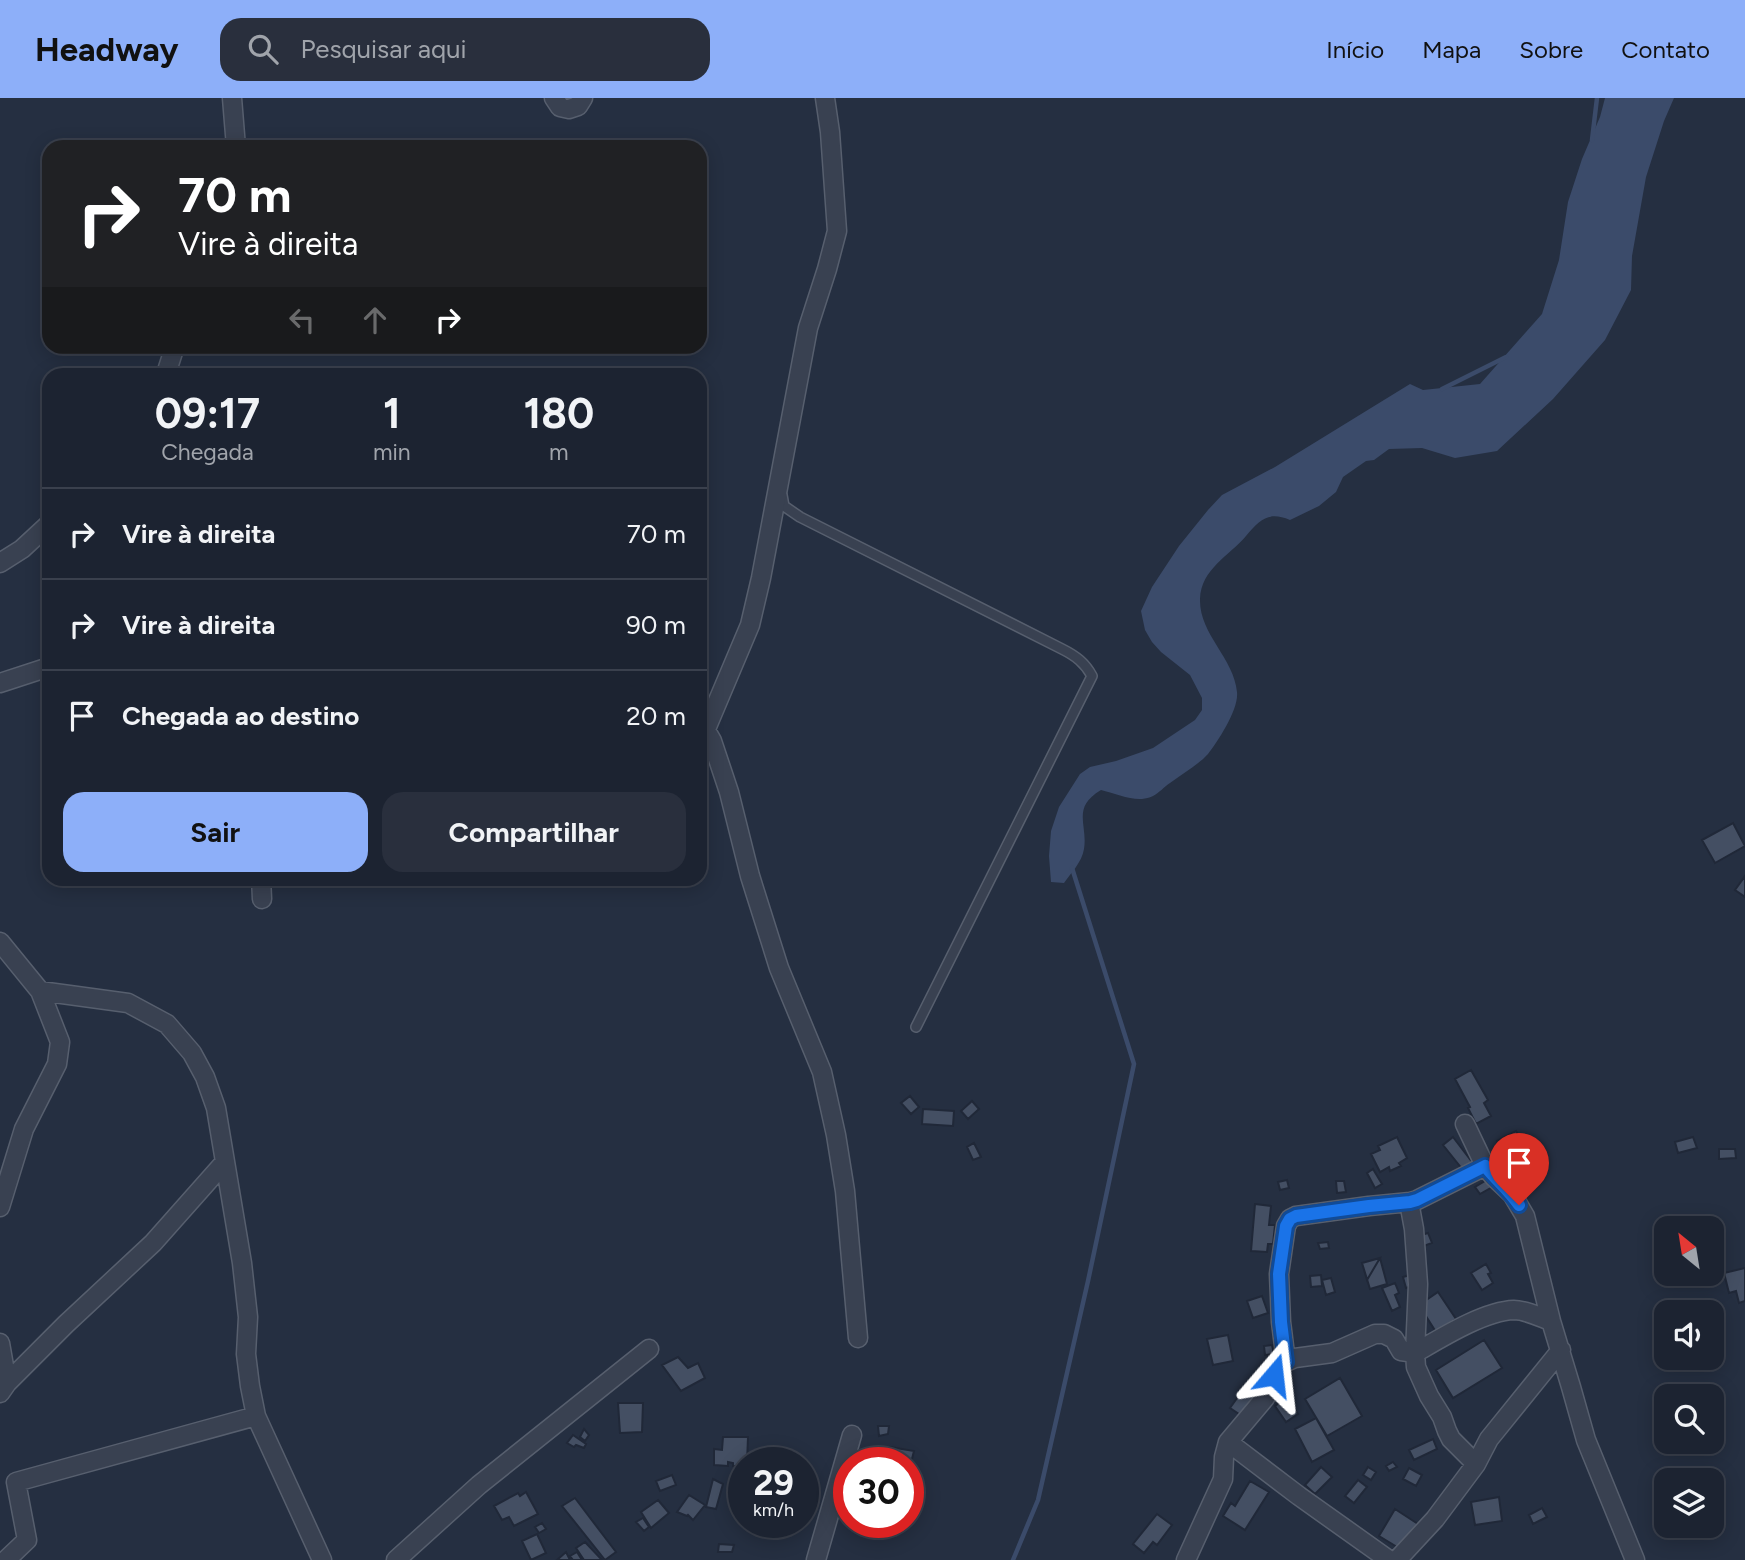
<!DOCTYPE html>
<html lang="pt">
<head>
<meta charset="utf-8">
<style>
	:root { --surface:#1c2331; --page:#292f3d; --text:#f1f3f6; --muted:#a0a4ab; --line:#3a404d; --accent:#8daff9 }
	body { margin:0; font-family:Figtree,sans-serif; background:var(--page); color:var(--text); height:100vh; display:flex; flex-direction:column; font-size:26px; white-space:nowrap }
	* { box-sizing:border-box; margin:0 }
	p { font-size:23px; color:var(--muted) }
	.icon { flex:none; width:38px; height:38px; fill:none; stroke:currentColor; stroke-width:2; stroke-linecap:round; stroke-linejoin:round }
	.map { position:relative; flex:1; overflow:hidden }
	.panel { position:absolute; left:42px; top:270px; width:665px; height:518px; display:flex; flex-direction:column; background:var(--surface); border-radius:21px; box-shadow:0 4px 18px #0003,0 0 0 2px var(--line) }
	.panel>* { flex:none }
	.guide { position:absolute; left:42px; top:42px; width:665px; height:214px; border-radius:21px; box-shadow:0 4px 18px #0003,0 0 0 2px var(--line); background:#202124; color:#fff; overflow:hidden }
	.needle { width:46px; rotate:330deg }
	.fabs { position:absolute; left:1654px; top:1118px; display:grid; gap:14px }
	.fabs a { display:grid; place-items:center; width:70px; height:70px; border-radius:14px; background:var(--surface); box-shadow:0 4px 18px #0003,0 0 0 2px var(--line); font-size:35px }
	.speed { position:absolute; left:728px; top:1349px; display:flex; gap:14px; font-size:35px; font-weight:700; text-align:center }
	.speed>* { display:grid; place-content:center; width:91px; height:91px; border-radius:50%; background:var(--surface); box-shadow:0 4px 18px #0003,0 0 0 2px var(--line); line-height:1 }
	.speed small { font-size:18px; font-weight:400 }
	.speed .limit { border:10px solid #d22; background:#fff; color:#111 }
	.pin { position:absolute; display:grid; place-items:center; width:60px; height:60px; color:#fff; margin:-72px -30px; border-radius:50% 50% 50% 0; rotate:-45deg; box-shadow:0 0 7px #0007 }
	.pin .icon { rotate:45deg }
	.me { position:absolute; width:77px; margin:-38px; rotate:17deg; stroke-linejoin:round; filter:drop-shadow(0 0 5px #0008) }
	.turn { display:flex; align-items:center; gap:24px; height:147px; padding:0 21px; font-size:32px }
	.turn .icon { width:91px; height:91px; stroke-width:2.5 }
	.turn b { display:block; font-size:49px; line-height:60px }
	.lanes { display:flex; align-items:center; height:66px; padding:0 21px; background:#0003; justify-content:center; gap:35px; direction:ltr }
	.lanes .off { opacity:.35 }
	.eta { display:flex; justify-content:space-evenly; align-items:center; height:119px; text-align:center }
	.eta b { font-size:42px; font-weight:700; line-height:49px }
	.primary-button { display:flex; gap:14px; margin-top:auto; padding:14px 21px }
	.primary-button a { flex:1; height:80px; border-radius:21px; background:var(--accent); color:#111; font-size:28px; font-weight:700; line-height:80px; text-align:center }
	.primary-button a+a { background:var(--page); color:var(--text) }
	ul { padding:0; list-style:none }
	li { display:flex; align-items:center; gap:21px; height:91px; padding:0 21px; border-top:2px solid var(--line) }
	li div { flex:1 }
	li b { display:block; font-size:26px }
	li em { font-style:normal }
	header { display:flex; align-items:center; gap:42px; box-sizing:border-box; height:98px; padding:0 35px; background:var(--accent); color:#111 }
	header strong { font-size:33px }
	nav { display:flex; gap:38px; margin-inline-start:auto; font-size:24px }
	.search { width:490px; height:63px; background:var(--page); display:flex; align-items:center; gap:18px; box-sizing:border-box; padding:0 24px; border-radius:21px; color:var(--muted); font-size:26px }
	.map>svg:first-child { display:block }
	.water { fill:#3b4b6a }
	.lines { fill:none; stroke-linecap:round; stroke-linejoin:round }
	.stream { stroke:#3b4b6a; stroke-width:4.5 }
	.building { fill:#444f63; stroke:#202838; stroke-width:2 }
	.lane-casing { stroke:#575f6e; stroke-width:12 }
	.street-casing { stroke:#575f6e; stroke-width:21 }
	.lane { stroke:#394151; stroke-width:9 }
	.street { stroke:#394151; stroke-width:18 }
	.route-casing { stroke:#114b97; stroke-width:18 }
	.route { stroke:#1a73e8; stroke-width:12 }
</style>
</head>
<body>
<header>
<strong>Headway</strong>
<div class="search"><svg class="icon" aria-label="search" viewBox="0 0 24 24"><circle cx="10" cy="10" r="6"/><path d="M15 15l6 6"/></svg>Pesquisar aqui</div>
<nav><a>Início</a><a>Mapa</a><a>Sobre</a><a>Contato</a></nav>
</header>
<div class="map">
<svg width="1745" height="1462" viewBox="0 0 1745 1462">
	<rect width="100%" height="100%" fill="#252f41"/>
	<!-- water -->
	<path class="water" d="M1605,0H1674L1664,23L1646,79L1632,158L1631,192L1605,242L1553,301L1497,353L1455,360L1422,350L1389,351L1374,362L1366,363L1343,379L1336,394L1319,408L1290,422C1269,413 1260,421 1246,438C1229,458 1201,471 1200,501C1199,536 1234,560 1237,594C1239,611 1218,643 1208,656C1198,667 1182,676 1170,685C1164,689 1159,695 1153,698C1149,700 1146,700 1142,701C1130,702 1113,695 1101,692C1071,710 1088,726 1084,751C1082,764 1071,775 1064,785L1051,784L1049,758L1051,733L1059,709L1080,676L1090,669L1116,663L1153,650L1195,622L1202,612V600L1190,577L1161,554L1152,544L1145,532L1141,513L1152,489L1179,448L1208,412L1222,397L1275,369L1410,286L1423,292L1480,286L1542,216L1559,162L1568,104L1582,61L1600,19Z"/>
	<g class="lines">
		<!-- stream -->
		<path class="stream" d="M1592,42L1597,0
			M1442,291L1506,259
			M1013,1462L1038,1402L1088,1183L1134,966L1072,770"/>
	</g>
	<!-- building -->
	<path class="building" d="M1733,725L1745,748L1715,765L1702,742Z
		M1745,778V799L1735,792Z
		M1471,972L1488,1002L1484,1005L1491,1018L1476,1026L1468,1010L1470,1009L1455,981Z
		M910,998L919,1009L911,1016L901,1005Z
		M972,1003L979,1011L968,1021L961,1013Z
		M923,1011L954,1013L953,1028L922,1026Z
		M1516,1033L1531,1060L1512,1070L1497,1043Z
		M1397,1039L1407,1060L1399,1065L1401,1068L1390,1073L1389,1069L1380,1074L1371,1056L1380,1052L1378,1048Z
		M1453,1039L1472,1064L1463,1072L1443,1047Z
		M1693,1039L1697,1050L1678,1055L1675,1044Z
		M974,1045L981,1059L973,1062L967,1049Z
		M1719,1051H1735L1736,1060L1719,1061Z
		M1373,1071L1382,1086L1375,1090L1367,1075Z
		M1490,1080L1494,1088L1480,1096L1475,1089Z
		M1287,1082L1289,1090L1280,1092L1278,1084Z
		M1336,1083H1344L1346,1094L1337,1095Z
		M1255,1106L1271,1108L1269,1127H1275L1273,1146H1268L1267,1154L1251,1153Z
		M1428,1135L1432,1145L1421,1149L1418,1138Z
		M1328,1144L1329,1150L1320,1151L1318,1145Z
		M1380,1160L1387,1186L1370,1191L1362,1165Z
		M1380,1160L1367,1182L1362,1165Z
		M1486,1166L1491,1175L1488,1176L1493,1185L1482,1192L1471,1175Z
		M1745,1170V1203L1739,1205L1736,1193L1729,1195L1724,1175Z
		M1321,1177L1322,1188L1311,1189L1310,1178Z
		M1410,1177L1413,1188L1406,1190L1403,1179Z
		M1331,1180L1335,1194L1326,1197L1322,1182Z
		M1395,1185L1399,1195L1395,1197L1400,1209L1392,1213L1382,1190Z
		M1438,1194L1456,1221L1436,1234L1419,1207Z
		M1262,1198L1268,1215L1253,1220L1247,1203Z
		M1228,1237L1233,1263L1213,1267L1207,1241Z
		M1484,1242L1502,1270L1453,1300L1436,1272Z
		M1272,1247L1274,1256L1265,1257L1264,1248Z
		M678,1259L688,1270L698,1265L705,1280L681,1293L662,1267Z
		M1340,1280L1362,1318L1327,1338L1305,1301Z
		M1247,1286L1262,1296L1245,1320L1230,1310Z
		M1286,1300L1298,1316L1286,1324L1275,1308Z
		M618,1305H643L642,1334L620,1335Z
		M1316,1320L1334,1352L1312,1364L1295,1331Z
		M878,1328H889L888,1336L879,1338Z
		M584,1331L589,1337L585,1343L580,1339Z
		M573,1337L586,1346L584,1350L576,1347L574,1349L567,1345Z
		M723,1339H748L747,1365H744V1368H733V1365L728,1364V1368L714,1367V1351L722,1352Z
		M1433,1341L1437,1351L1414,1362L1409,1352Z
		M890,1349L914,1353L912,1361L888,1359Z
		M874,1354H883V1361L899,1364V1365H871Z
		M1393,1364L1397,1369L1389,1373L1386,1368Z
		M1321,1369L1332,1379L1315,1396L1305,1387Z
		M1368,1369L1376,1374L1371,1382L1363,1377Z
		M1409,1370L1422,1377L1416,1388L1403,1381Z
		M672,1377L676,1387L660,1393L656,1383Z
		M713,1381L723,1386L716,1411L706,1409Z
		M1358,1382L1367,1389L1354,1405L1345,1398Z
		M1250,1383L1269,1394L1245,1432L1223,1418L1231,1405L1235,1408Z
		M526,1394L538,1416L514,1428L509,1419L502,1422L494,1408L518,1395L520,1398Z
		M689,1397L705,1407L693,1422L688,1417L687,1418L677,1414Z
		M1499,1399L1502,1423L1475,1427L1471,1404Z
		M575,1400L616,1454L605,1462L562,1408Z
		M658,1402L669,1415L651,1430L641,1414Z
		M1542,1410L1547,1419L1533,1426L1529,1417Z
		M1395,1411L1418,1426L1402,1452L1379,1438Z
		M1157,1416L1172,1427L1157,1447L1153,1444L1144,1455L1133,1446Z
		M643,1420L649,1429L644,1433L636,1424Z
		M861,1424H879L876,1433H871L874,1427H861Z
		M542,1425L546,1431L539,1435L535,1429Z
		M537,1436L546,1455L531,1462L522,1443Z
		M585,1444L602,1462H584L576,1450Z
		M719,1446L734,1447L732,1454H718Z
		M566,1454L570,1462H557Z
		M577,1454L582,1462H573L570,1458Z"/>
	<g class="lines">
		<defs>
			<path id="lane" d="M782,397L784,408L800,419L1062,551C1076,558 1085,565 1092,578L916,929"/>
			<path id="street" d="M232,0L236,49
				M554,0L560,9L569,11L578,8L583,0
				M166,276L175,248
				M0,465L22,451L49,426
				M0,585L49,569
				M700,622L712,643L729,694L750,778L779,870L822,974L836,1037L845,1093L858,1240
				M706,631L750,527L761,480L808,230L827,171L837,133L830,34L825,0
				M261,780L262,801
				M0,844L40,893L60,944L57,966L24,1031L0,1109
				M40,893L128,905L167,926L192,955L205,979L216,1010L242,1165L248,1219L246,1256L250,1288L256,1318L322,1462
				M1465,1026L1485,1068L1494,1079L1512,1096L1525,1118L1551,1223L1571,1289L1586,1342L1635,1462
				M1409,1104L1414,1131L1418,1186L1415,1255L1416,1269L1429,1298L1442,1319L1447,1333L1451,1341L1476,1366
				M0,1245L7,1285
				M1286,1264L1281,1224L1279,1176L1286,1128L1290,1121L1296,1118L1369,1108L1410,1104L1417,1102L1485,1068
				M0,1295L7,1285L66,1226L153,1145L224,1065
				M1228,1344L1299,1398L1389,1462
				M6,1462L27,1442L16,1384L256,1318
				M396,1462L479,1387L649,1251
				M816,1462L852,1337
				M1186,1462L1223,1381L1224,1359L1228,1344L1265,1300L1274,1277L1286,1264L1295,1260L1332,1255L1375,1236H1384L1394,1241L1401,1253L1415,1255C1441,1240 1484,1213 1514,1212C1526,1212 1539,1219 1551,1223
				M1397,1462L1435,1421L1476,1366L1489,1341L1561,1252"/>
		</defs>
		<!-- lane casing -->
		<use href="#lane" class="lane-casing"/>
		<!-- street casing -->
		<use href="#street" class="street-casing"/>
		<!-- lane -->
		<use href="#lane" class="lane"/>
		<!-- street -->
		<use href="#street" class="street"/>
	</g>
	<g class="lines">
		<defs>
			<path id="route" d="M1274,1277L1286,1264L1281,1224L1279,1176L1286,1128L1290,1121L1296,1118L1369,1108L1410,1104L1417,1102L1485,1068C1496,1082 1509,1092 1519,1107"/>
		</defs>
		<!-- route casing -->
		<use href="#route" class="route-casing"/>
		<!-- route -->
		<use href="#route" class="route"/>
	</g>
</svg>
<div class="fabs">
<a><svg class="needle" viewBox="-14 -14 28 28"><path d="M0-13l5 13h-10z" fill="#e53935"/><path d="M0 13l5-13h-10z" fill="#a0a4ab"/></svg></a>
<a><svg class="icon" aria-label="sound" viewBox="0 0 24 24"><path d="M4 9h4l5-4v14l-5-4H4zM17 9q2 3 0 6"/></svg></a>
<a><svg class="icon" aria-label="search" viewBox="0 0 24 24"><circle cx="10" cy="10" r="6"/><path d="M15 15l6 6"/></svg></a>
<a><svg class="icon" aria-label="layers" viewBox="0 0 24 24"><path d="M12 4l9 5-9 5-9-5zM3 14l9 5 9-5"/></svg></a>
</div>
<div class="speed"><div>29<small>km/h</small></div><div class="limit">30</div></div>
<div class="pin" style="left:1519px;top:1107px;background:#d93025"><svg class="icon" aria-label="arrive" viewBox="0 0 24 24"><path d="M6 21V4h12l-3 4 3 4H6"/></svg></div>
<svg class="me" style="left:1274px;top:1277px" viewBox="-20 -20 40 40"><path d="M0-17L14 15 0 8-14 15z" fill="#1a73e8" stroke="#fff" stroke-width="4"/></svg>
<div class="guide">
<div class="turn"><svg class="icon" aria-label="right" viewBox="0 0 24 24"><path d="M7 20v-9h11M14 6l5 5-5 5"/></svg><div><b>70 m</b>Vire à direita</div></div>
<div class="lanes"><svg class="icon off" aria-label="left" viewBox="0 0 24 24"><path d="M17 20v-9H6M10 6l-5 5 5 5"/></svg><svg class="icon off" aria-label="ahead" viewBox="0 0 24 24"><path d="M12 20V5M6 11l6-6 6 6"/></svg><svg class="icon" aria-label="right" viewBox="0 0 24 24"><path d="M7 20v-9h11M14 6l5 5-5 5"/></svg></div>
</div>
<section class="panel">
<div class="eta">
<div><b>09:17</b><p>Chegada</p></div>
<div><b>1</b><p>min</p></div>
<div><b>180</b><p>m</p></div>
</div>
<ul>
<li><svg class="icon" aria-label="right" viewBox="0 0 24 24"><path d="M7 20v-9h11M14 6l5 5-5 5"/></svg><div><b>Vire à direita</b></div><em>70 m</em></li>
<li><svg class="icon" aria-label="right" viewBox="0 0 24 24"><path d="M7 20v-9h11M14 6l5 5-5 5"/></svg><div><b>Vire à direita</b></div><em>90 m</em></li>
<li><svg class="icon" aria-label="arrive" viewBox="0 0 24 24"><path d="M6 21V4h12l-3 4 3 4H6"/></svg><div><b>Chegada ao destino</b></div><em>20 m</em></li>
</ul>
<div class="primary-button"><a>Sair</a><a>Compartilhar</a></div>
</section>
</div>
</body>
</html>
